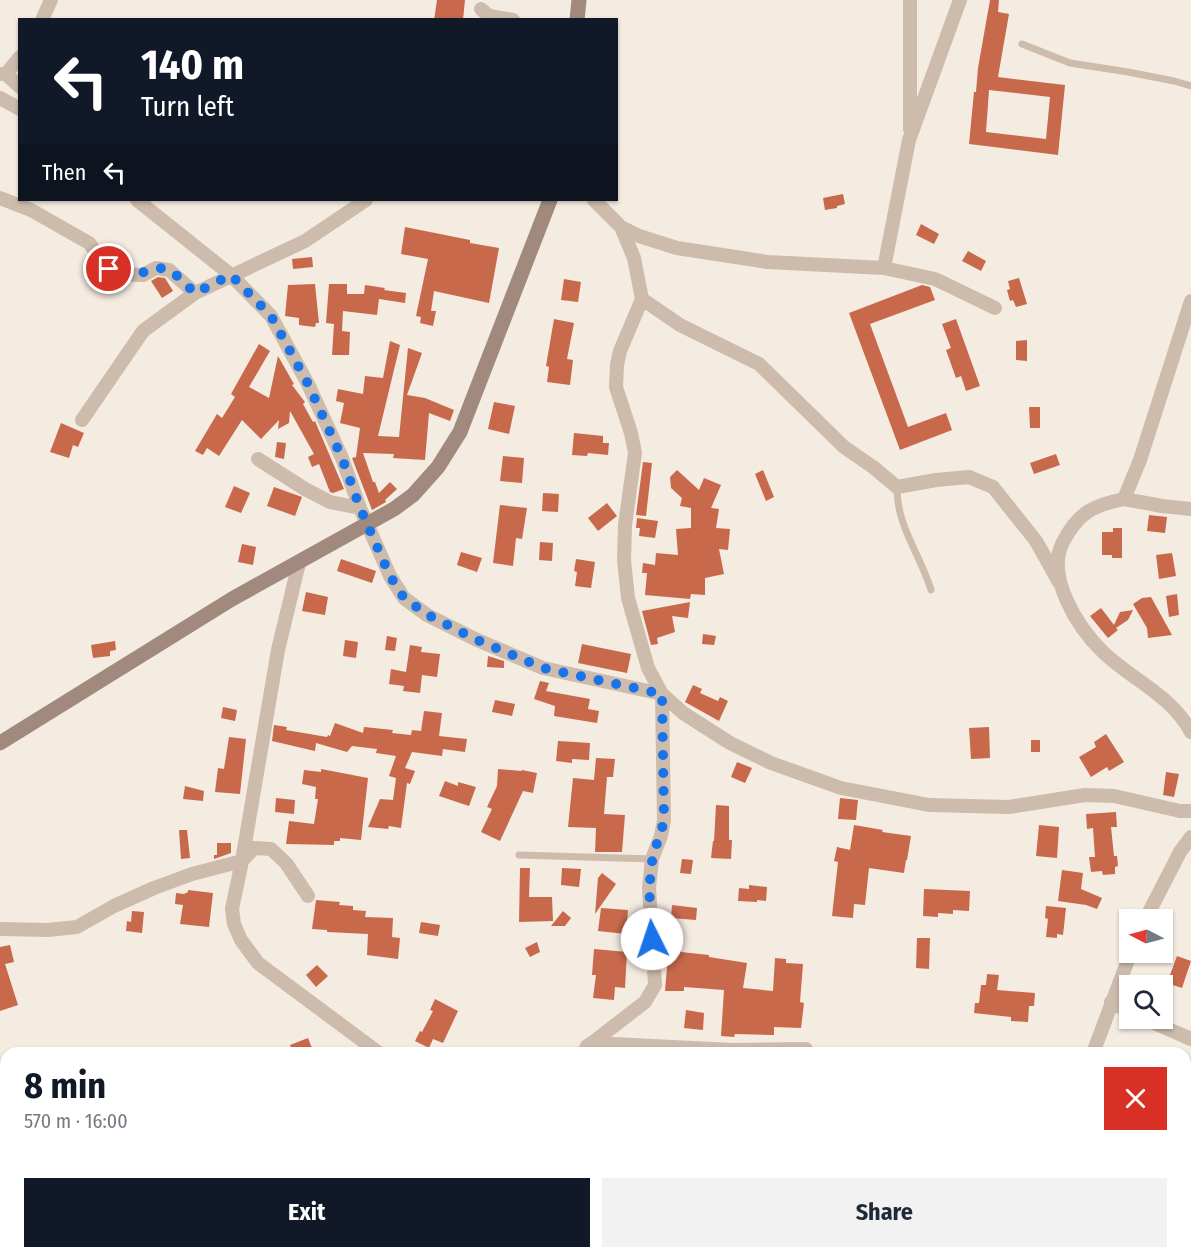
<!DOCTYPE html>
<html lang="en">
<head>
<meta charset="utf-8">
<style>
	:root { --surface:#fff; --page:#f2f2f3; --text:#1f2937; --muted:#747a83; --accent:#111827 }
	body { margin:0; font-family:"Fira Sans Condensed",sans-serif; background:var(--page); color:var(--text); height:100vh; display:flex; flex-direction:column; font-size:22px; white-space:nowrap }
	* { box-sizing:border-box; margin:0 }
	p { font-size:20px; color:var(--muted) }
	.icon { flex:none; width:33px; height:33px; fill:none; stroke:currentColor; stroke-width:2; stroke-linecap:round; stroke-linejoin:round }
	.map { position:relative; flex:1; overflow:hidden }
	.panel { position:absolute; left:0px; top:1047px; width:1191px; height:212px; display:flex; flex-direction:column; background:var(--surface); border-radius:18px 18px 0 0; box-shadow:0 2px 4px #0004 }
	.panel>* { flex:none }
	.guide { position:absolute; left:18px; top:18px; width:600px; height:183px; border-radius:0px; box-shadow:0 2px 4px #0004; background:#111827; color:#fff; overflow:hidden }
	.needle { width:39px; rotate:276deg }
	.fabs { position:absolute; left:1119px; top:909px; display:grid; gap:12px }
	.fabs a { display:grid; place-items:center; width:54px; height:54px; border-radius:0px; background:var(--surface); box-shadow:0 2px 4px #0004; font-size:30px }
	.pin { position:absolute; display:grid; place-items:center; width:51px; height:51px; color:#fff; margin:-26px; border:3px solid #fff; border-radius:50%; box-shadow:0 2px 6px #0007 }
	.me { position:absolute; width:66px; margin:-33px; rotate:356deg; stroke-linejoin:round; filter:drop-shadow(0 0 4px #0008) }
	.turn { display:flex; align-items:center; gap:21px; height:126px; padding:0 24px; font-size:27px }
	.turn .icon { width:78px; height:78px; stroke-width:2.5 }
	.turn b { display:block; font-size:42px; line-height:51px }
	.then { display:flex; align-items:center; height:57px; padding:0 24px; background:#0003; gap:12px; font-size:22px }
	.round { display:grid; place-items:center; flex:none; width:63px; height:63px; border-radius:0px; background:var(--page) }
	.headline { display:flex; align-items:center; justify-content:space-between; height:102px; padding:0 24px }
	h1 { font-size:36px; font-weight:700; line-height:45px; color:var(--accent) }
	.primary-button { display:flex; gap:12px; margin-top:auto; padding:12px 24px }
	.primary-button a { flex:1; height:69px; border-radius:0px; background:var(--accent); color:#fff; font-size:24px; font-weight:700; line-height:69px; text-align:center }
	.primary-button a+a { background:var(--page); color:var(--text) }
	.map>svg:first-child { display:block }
	.building { fill:#c8694b; fill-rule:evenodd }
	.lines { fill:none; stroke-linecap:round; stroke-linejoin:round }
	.lane { stroke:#cdbbac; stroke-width:7 }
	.street { stroke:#cdbbac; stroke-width:14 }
	.secondary { stroke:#a18a7d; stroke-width:15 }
	.route { stroke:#1a73e8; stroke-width:10; stroke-dasharray:0 18 }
</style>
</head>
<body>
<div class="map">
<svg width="1191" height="1258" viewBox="0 0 1191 1258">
	<rect width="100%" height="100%" fill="#f4ebe1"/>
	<!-- building -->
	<path class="building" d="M437,0H465L463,20H434Z
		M990,0H999L998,12L1009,14L998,77L1065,85L1058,155L969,144L974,92H976L978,68ZM989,90L1050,97L1046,139L986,132Z
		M843,194L845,204L837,206V208L825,210L823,198Z
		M921,224L939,234L934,244L916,235Z
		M405,227L470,240V243L499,248L489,303L434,291L431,311H436L433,326L420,323L421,317L416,316L428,259L401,254Z
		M968,251L986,261L981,271L962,261Z
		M312,257L313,267L293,269L292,259Z
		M158,277L165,278L173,291L162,298L151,281Z
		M1019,278L1027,304L1016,307L1013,300L1010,301L1007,290L1010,289L1008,281Z
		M564,279L581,282L578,302L561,300Z
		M315,284L319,323H316L315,327L299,325V318L285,316L288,285Z
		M329,284H347V294H364L365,285L385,288L384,290L406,293L405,303L379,299L377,315L343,311L342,331L350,332L349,355H332L334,324L326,323Z
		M922,285L930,287L935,300L870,324L908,427L946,413L952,430L900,450L849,313Z
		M554,319L574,323L567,359L573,360L570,385L547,382L549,367L546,366Z
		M956,319L980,386L966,391L961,376L956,378L946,350L951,348L942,324Z
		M1027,340V361L1016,360V341Z
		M390,341L400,345L378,436L399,437L408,348L422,353L407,395L425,398L454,410L450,421L429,413L425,460L393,458L394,454L363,453L373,482H375L379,493L390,482L397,489L385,500L386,502L372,510L352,458L356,457L360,428L340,423L344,403L336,401L338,389L363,394L365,376L383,378Z
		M259,344L270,351L249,387L269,398L278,356L294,384L292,385L305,402L303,404L313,422L315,421L344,489L333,493L330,492L319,464L312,467L308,457L314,454L290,411L289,423L278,429L279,420L261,439L242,420L219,456L207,448L203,455L195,451L217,414L222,418L235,397L231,394Z
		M494,402L515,406L509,434L488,429Z
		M1029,407H1040V428H1030Z
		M61,423L84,433L78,447L73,445L69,458L50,452Z
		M574,433L603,436V443H609L608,455L588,453L587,456L572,455Z
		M277,442L286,443L284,459L275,457Z
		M1056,454L1060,465L1034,474L1030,463Z
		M503,456L524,458L522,483L500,481Z
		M643,462L652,463L646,516L636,515Z
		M677,470L699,490L704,478L721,485L711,508L719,509L716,528L730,529L728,550L719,549L724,574L705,578V595L691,594L690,599L645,595L647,573H642L643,563L655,565L656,553L678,555L676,529L691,528V508L680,506L682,498L671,488L670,477Z
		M763,470L774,497L766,501L755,474Z
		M234,486L250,493L241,513L225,507Z
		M274,487L302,497L295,516L267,506Z
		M543,493L559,494L558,512L542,511Z
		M607,503L617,516L598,531L588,518Z
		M500,505L527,508L522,539L516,538L513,566L493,563Z
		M1149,515L1167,517L1165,533L1147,531Z
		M637,518L658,521L655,538L639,536L640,528H636Z
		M1113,528H1122V558H1112V555H1102V532H1113Z
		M540,542L553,543L552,561L539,560Z
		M242,544L256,547L253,565L238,562Z
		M461,552L482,558L477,572L457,565Z
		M1172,553L1176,576L1159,579L1156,555Z
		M341,559L376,571L372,583L337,571Z
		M576,559L595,562L591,588L575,586L577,572L574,571Z
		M306,592L328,597L325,615L302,611Z
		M1177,594L1179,615L1169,617L1166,596Z
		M1151,597L1172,635L1148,638L1147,628L1133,604L1142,598Z
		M690,602L688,618L672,616L675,632L657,638L658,644L651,645L642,611Z
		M1101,608L1114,625L1120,612L1133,610L1128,620L1116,628L1118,630L1108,638L1090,616Z
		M703,634L716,636L714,645L702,644Z
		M387,636L397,638L395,651L385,650Z
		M345,640L358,642L356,658L343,656Z
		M115,641L116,650L110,651V656L93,658L91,645Z
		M582,644L631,654L627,673L578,663Z
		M410,645L422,647L421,652L440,654L437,677L422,675L420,693L403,691L404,686L389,684L391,669L406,672Z
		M488,656L504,661V668L487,667Z
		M540,681L549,683L546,691L590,699L588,709L599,711L597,723L554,716L555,706L534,699Z
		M693,685L702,689L700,693L718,701L720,697L728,701L719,721L685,702Z
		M495,700L515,704L512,716L492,712Z
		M223,707L237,710L235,721L221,718Z
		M424,711L442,713L439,736L467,739L465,752L443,749L442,756L412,752L405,768L415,771L410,784L407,783L401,828L389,826L388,829L368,827L380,799L393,800L396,778L389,776L396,756L376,753L377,749L352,746L347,752L316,743L315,751L272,741L274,725L287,727L286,730L327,737L328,735L330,736L335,723L363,733L364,727L393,730L392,733L411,735L412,730L421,731Z
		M989,727L990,758L971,759L969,728Z
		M1106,734L1124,762L1109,771L1107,767L1091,777L1079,757L1096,747L1094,742Z
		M229,737L246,739L240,794L215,792L218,768L224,769Z
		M1031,740H1040V752H1031Z
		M558,741L590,743L589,760L572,759V763L556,761Z
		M596,758L615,759L613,777H607L604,814L625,815L622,852H595L596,828L568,827L573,778L594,780Z
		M737,762L752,768L745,783L731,777Z
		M321,769L368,778L361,840L340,838V841H334V845L286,844L289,821L314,824L318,799H315L316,787L302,784L304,770L321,772Z
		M498,769L521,771L522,770L537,773L533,793L523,791L500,841L481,832L492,809L487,807L497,786Z
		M1166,772L1179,774L1174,797L1163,795Z
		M445,781L458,786V782L476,787L469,806L439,796Z
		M185,786L204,791L203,801L183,799Z
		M276,798L295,800L294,814L275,812Z
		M840,798L858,800L856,820L838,819Z
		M716,805L729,806V840H732L731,859L711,858L713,841H714Z
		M1116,812L1117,827H1111L1114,856H1117L1118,866L1115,867V874L1103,875L1102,871L1091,872L1089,857H1095L1093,828L1087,829L1086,814Z
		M854,825L883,830L882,832L911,836L907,860H906L904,873L869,868L865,905L854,904L853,918L832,916L838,862L834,861L837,847L850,850Z
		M1039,825L1059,827L1057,858L1036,856Z
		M179,830H187L190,858L181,859Z
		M217,843H231V853L214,859V855H217Z
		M682,859L693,860L691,874L680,873Z
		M520,868H530L529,897H552L553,921L519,922Z
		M562,868L581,869L579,887L561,885Z
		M1062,870L1083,873L1081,889L1102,898L1097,909L1086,905L1058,901Z
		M602,873L616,884L595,914L598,878Z
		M749,885L767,887L766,901L757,900V902L738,901L739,888L749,889Z
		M924,889L970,891L969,911L953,910V914L938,913V917L923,916Z
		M188,890L213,893L209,927L180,924L183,905L175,904L176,893L184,894L188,892Z
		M316,900L340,902L339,905L353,906V910L366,911L365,917L393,918L392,937L400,938L398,959L367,955L368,934L327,932V930L312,929Z
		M672,905L697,908L696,920L671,918Z
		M1046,906L1066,908L1063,935L1057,934V938L1046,937L1048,919L1045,918Z
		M601,908L628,910L626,934L598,931Z
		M132,911L144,912L142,933L126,931L127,921L131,922Z
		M563,911L571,918L565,926H551Z
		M421,922L440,925L438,936L419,933Z
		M917,938H930L929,969L916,968Z
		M537,942L540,952L530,957L525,948Z
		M10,945L14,962L5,964L18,1005L0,1011V947Z
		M671,948L681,949V952L709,955V957L747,963L743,988L773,991L775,958L786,959V963L803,964L800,1002L804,1003L801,1028L774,1027V1035L735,1034L734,1037L721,1036L724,990L684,987V991H665L668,956H671Z
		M594,949L627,952L625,988L615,987L614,1000L593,998L596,975H592Z
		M1177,956L1191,961L1182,988L1167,983Z
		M317,965L328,976L316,987L306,975Z
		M987,974L999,975L997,990L1035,993L1034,1006H1029L1028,1022L1011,1021V1017L974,1013L975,1003H979L981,985H986Z
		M435,999L458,1011L443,1043L433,1039L429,1048L415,1041L420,1031L422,1032L433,1011L430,1010Z
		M686,1010L704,1013L703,1030L684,1028Z
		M308,1038L314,1053H293L290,1045Z"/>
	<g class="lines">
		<!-- lane -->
		<path class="lane" d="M1022,44L1070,63L1128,72L1174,81L1191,86
			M897,487C896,525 921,556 931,590
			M519,855L652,859"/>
		<!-- street -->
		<path class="street" d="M481,9L489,16L513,20
			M42,20L51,0
			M0,74H6L20,87
			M6,74L20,57
			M0,98L20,109
			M910,129V0
			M0,198L31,210L89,243L109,269L117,274L143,275L156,268L169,270L195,293
			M137,200L231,275L271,316L308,384L342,458L360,508L390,576L404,598L427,615L475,639L543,668L662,694L683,713L730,743L771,763L841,788L929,805L1009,807L1085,795L1114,796L1180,811H1191
			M594,200L621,227L639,236L677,248L768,262L884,268L935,279L995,308
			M884,268L909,140L960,0
			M642,299L680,325L759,364L844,447L873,467L897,487L936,480L969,477L993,487L1036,541L1059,582
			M1191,301L1140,460L1124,499C1093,505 1078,513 1063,542C1045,576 1078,628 1103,652C1132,680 1170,694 1191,732
			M82,420L143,331L195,293L305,241L366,200
			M258,459L305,489L330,502L360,508
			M1124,499L1162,506L1191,509
			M299,563L278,650L242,861L232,909L234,924L241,940L258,963L379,1053
			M1145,920L1180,852L1191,837
			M0,929L48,930L77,927L114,906L154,888L192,874L242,861L254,848L271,849L286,863L308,896
			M1111,1002L1130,1012
			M1143,1018L1191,1039
			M592,1043L733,1050L806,1049
			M584,1053L587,1046L592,1043L645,1002L655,985L649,888L652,859L661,836L664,820L662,694L648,668L628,598L624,560L625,525L635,453L631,433L616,387L617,365L620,351L642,299L634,258L621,227
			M1093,1053L1131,952
			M279,1258L282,1252
			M566,1258L567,1252
			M1046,1258V1252"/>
		<!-- secondary -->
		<path class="secondary" d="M577,20L579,0
			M0,743L232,599L394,509L413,495L438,467L460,432L550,200"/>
	</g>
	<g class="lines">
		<!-- route -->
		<path class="route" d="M109,269C133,286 152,262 169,270C178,275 187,286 195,293L231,275L271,316L308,384L342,458L360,508L390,576L404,598L428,615L475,639L543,668L662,694L664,820C661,835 654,848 652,862C648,887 650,913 652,939"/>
	</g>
</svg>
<div class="fabs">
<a><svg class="needle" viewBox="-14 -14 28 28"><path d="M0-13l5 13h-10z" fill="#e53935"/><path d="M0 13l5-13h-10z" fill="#747a83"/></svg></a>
<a><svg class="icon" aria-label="search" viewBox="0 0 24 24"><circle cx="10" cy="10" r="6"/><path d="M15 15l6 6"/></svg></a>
</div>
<div class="pin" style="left:109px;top:269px;background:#d93025"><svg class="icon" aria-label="arrive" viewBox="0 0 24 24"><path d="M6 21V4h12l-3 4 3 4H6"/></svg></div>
<svg class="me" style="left:652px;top:939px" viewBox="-20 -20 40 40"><circle r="19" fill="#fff"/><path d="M0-13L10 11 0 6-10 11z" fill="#1a73e8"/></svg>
<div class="guide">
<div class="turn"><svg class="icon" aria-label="left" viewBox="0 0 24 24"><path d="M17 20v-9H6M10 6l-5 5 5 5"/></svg><div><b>140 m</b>Turn left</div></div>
<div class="then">Then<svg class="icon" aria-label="left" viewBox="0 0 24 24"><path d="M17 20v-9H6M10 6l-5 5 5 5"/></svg></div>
</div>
<section class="panel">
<div class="headline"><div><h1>8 min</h1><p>570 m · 16:00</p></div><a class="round" style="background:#d93025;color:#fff"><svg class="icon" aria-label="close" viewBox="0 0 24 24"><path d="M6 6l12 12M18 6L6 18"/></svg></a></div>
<div class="primary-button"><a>Exit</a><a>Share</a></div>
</section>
</div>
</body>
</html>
